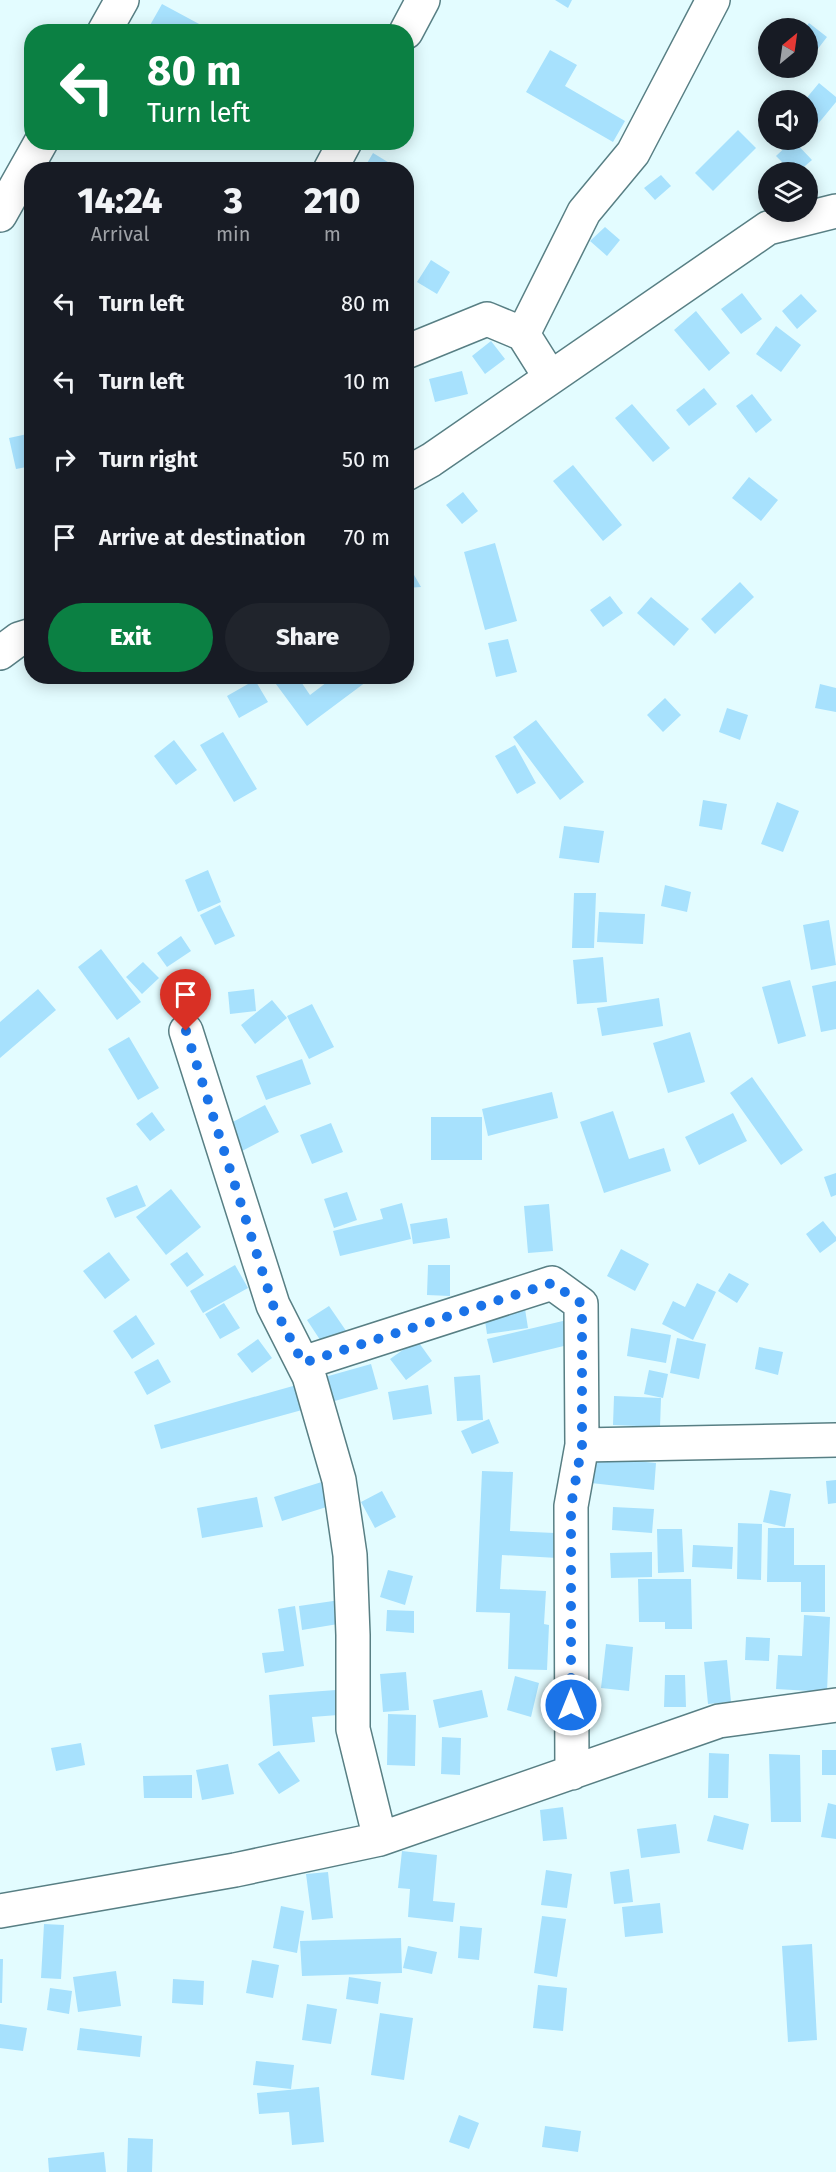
<!DOCTYPE html>
<html lang="en">
<head>
<meta charset="utf-8">
<style>
	:root { --surface:#171b24; --page:#20242c; --text:#f1f3f6; --muted:#9ea1a6; --accent:#0b8043 }
	body { margin:0; font-family:"Fira Sans",sans-serif; background:var(--page); color:var(--text); height:100vh; display:flex; flex-direction:column; font-size:22px; white-space:nowrap }
	* { box-sizing:border-box; margin:0 }
	p { font-size:20px; color:var(--muted) }
	.icon { flex:none; width:33px; height:33px; fill:none; stroke:currentColor; stroke-width:2; stroke-linecap:round; stroke-linejoin:round }
	.map { position:relative; flex:1; overflow:hidden }
	.panel { position:absolute; left:24px; top:162px; width:390px; height:522px; display:flex; flex-direction:column; background:var(--surface); border-radius:24px; box-shadow:0 3px 15px #0003 }
	.panel>* { flex:none }
	.guide { position:absolute; left:24px; top:24px; width:390px; height:126px; border-radius:24px; box-shadow:0 3px 15px #0003; background:#0b8043; color:#fff; overflow:hidden }
	.needle { width:39px; rotate:29deg }
	.controls { position:absolute; left:758px; top:18px; display:grid; gap:12px }
	.controls a { display:grid; place-items:center; width:60px; height:60px; border-radius:50%; background:var(--surface); box-shadow:0 3px 15px #0003; font-size:30px }
	.pin { position:absolute; display:grid; place-items:center; width:51px; height:51px; color:#fff; margin:-62px -26px; border-radius:50% 50% 50% 0; rotate:-45deg; box-shadow:0 0 6px #0007 }
	.pin .icon { rotate:45deg }
	.me { position:absolute; width:66px; margin:-33px; rotate:0deg; stroke-linejoin:round; filter:drop-shadow(0 0 4px #0008) }
	.turn { display:flex; align-items:center; gap:21px; height:126px; padding:0 24px; font-size:27px }
	.turn .icon { width:78px; height:78px; stroke-width:2.5 }
	.turn b { display:block; font-size:42px; line-height:51px }
	.eta { display:flex; justify-content:space-evenly; align-items:center; height:102px; text-align:center }
	.eta b { font-size:36px; font-weight:800; line-height:42px }
	.primary-button { display:flex; gap:12px; margin-top:auto; padding:12px 24px }
	.primary-button a { flex:1; height:69px; border-radius:36px; background:var(--accent); color:#fff; font-size:24px; font-weight:800; line-height:69px; text-align:center }
	.primary-button a+a { background:var(--page); color:var(--text) }
	ul { padding:0; list-style:none }
	li { display:flex; align-items:center; gap:18px; height:78px; padding:0 24px }
	li div { flex:1 }
	li b { display:block; font-size:22px }
	li em { font-style:normal }
	.map>svg:first-child { display:block }
	.building { fill:#a7e1fd }
	.lines { fill:none; stroke-linecap:round; stroke-linejoin:round }
	.street-casing { stroke:#587f84; stroke-width:36 }
	.street { stroke:#fff; stroke-width:33 }
	.route { stroke:#1a73e8; stroke-width:10; stroke-dasharray:0 18 }
</style>
</head>
<body>
<div class="map">
<svg width="836" height="2172" viewBox="0 0 836 2172">
	<rect width="100%" height="100%" fill="#e3fcff"/>
	<!-- building -->
	<path class="building" d="M555,0H572L568,8Z
		M162,4L214,32H157L149,27Z
		M809,23L827,37L807,63V28H805Z
		M550,50L577,65L565,86L625,121L613,142L526,92Z
		M819,83L836,97V102L813,130L807,125V100H805Z
		M738,130L756,148L713,191L695,173Z
		M793,140L812,160L798,172H792L776,156Z
		M304,142H318L314,149Z
		M373,153L401,170H363Z
		M661,175L671,186L655,200L644,188Z
		M605,227L620,240L607,256L590,241Z
		M431,260L450,272L437,294L417,282Z
		M742,293L762,319L741,334L721,309Z
		M801,294L817,311L797,329L782,311Z
		M696,311L730,353L709,371L674,330Z
		M776,326L801,345L781,372L756,354Z
		M491,341L505,359L485,374L472,356Z
		M462,371L468,394L435,402L429,379Z
		M704,388L717,404L689,426L676,410Z
		M752,394L772,420L756,433L736,406Z
		M632,404L670,448L653,462L615,418Z
		M32,433V466L16,469L9,438Z
		M573,465L622,525L603,541L553,481Z
		M749,477L778,500L761,521L732,498Z
		M463,492L478,511L462,524L446,505Z
		M495,543L517,621L485,630L464,552Z
		M406,561L421,587L406,588Z
		M740,582L754,597L715,634L701,619Z
		M610,596L623,613L603,627L590,610Z
		M651,597L689,629L674,646L637,613Z
		M508,639L517,672L496,677L488,643Z
		M270,676H297L310,695L335,676H374L307,726Z
		M255,680L268,702L239,718L227,696Z
		M820,684L836,688V712L815,708Z
		M665,698L681,715L663,732L647,715Z
		M727,708L748,715L740,740L719,732Z
		M536,720L584,782L560,800L513,737Z
		M223,732L257,789L234,802L200,745Z
		M174,740L197,770L176,785L154,756Z
		M515,745L536,783L517,794L495,756Z
		M703,800L727,804L722,830L699,826Z
		M777,802L799,811L783,852L761,844Z
		M564,826L604,831L599,863L559,858Z
		M208,870L221,902L198,912L185,880Z
		M665,885L691,892L687,912L661,906Z
		M574,893H596L594,948H572Z
		M220,905L235,936L215,945L200,915Z
		M599,912L645,914L643,944L597,942Z
		M829,920L836,965L811,970L803,925Z
		M181,936L191,951L167,967L157,953Z
		M101,949L141,1002L117,1020L78,967Z
		M603,957L607,1002L577,1004L573,960Z
		M143,962L159,978L142,994L126,977Z
		M790,980L806,1036L778,1044L762,987Z
		M836,981V1029L821,1032L812,986Z
		M38,989L56,1010L0,1058V1022Z
		M254,989L256,1011L230,1014L228,992Z
		M659,998L663,1026L602,1036L597,1008Z
		M272,1000L287,1018L255,1044L241,1025Z
		M312,1004L334,1047L309,1059L287,1016Z
		M690,1032L705,1082L668,1093L653,1043Z
		M129,1037L159,1088L138,1100L108,1049Z
		M302,1059L311,1084L266,1100L256,1076Z
		M752,1077L803,1150L781,1165L730,1093Z
		M552,1092L558,1118L488,1136L482,1109Z
		M265,1105L279,1132L242,1151L227,1125Z
		M613,1111L629,1159L664,1148L671,1171L604,1193L580,1122Z
		M152,1112L165,1130L150,1141L136,1124Z
		M733,1113L747,1141L699,1165L685,1137Z
		M431,1117H482V1160H431Z
		M331,1123L343,1152L312,1164L300,1135Z
		M836,1173V1195L831,1197L824,1177Z
		M137,1185L146,1206L115,1218L106,1198Z
		M171,1189L201,1227L166,1255L136,1217Z
		M347,1192L357,1220L334,1228L324,1199Z
		M402,1203L411,1239L340,1256L333,1231L383,1219L380,1209Z
		M549,1204L553,1251L528,1253L524,1206Z
		M447,1218L450,1238L413,1244L410,1224Z
		M823,1221L836,1237V1241L820,1253L806,1234Z
		M621,1249L649,1264L635,1291L607,1276Z
		M109,1252L130,1280L105,1299L83,1271Z
		M187,1252L204,1275L187,1287L170,1264Z
		M235,1265L248,1288L203,1313L190,1291Z
		M428,1265H450V1296L427,1295Z
		M729,1273L749,1284L737,1303L718,1291Z
		M697,1283L716,1292L693,1340L662,1324L673,1301L685,1307Z
		M224,1303L240,1328L220,1339L205,1314Z
		M329,1306L351,1338L328,1352L307,1320Z
		M525,1309L528,1328L487,1334L484,1314Z
		M136,1315L155,1344L132,1359L113,1331Z
		M567,1320L572,1344L493,1363L487,1339Z
		M631,1328L671,1335L666,1363L627,1356Z
		M677,1338L706,1344L699,1379L670,1373Z
		M258,1339L272,1358L252,1373L237,1354Z
		M417,1340L432,1361L406,1380L390,1359Z
		M759,1347L783,1352L778,1375L755,1369Z
		M158,1359L171,1382L147,1395L134,1372Z
		M371,1364L378,1389L161,1449L154,1425Z
		M649,1370L668,1374L663,1398L644,1394Z
		M480,1375L483,1420L457,1421L454,1377Z
		M428,1385L432,1414L393,1420L388,1392Z
		M614,1396L661,1398L660,1427L613,1425Z
		M489,1419L499,1443L472,1454L461,1431Z
		M594,1457L656,1463L654,1490L591,1483Z
		M482,1471L513,1472L510,1531L577,1534L576,1559L502,1555L500,1589L546,1591L544,1624L549,1625L547,1670L508,1669L510,1613L476,1612Z
		M328,1480L336,1504L282,1521L274,1497Z
		M836,1480V1503L828,1504L826,1481Z
		M770,1490L791,1494L785,1527L763,1522Z
		M382,1491L396,1517L375,1528L361,1502Z
		M257,1497L263,1527L202,1538L197,1508Z
		M613,1507L654,1509L652,1533L612,1530Z
		M738,1523L762,1524L761,1580L737,1579Z
		M768,1528H794V1565H825V1612H801V1582H767Z
		M657,1529H682L684,1572L658,1573Z
		M693,1545L733,1547L732,1569L692,1567Z
		M652,1552V1577L611,1578L610,1553Z
		M388,1570L413,1576L405,1605L380,1597Z
		M638,1579H691L692,1629H665V1622H639Z
		M340,1600L344,1623L302,1630L299,1606Z
		M295,1606L304,1666L265,1673L262,1653L284,1651L278,1609Z
		M387,1610L414,1611V1633L386,1631Z
		M804,1615L830,1617L827,1692L776,1689L778,1655L802,1656Z
		M746,1637L770,1638L769,1661L745,1660Z
		M606,1644L633,1647L629,1691L601,1688Z
		M727,1660L731,1702L708,1704L704,1662Z
		M406,1672L409,1710L383,1712L380,1674Z
		M665,1675H685L686,1707H664Z
		M515,1676L539,1683L531,1717L507,1710Z
		M336,1690L338,1715L312,1717L315,1742L273,1746L269,1695Z
		M482,1690L488,1717L439,1728L433,1700Z
		M388,1714L416,1715L415,1766L387,1765Z
		M442,1737L461,1738L460,1775L441,1774Z
		M81,1743L85,1765L56,1771L51,1748Z
		M822,1750H836V1775H822Z
		M279,1751L300,1781L279,1794L258,1764Z
		M709,1753L729,1754L728,1798H708Z
		M769,1754L800,1755L801,1822H771Z
		M228,1764L234,1794L202,1800L196,1770Z
		M192,1775V1798H144L143,1776Z
		M828,1803L836,1805V1839L821,1837Z
		M563,1807L567,1839L543,1841L540,1810Z
		M714,1815L749,1824L743,1850L707,1841Z
		M676,1824L680,1853L641,1858L637,1829Z
		M402,1851L437,1855L433,1901L455,1903L453,1922L408,1917L410,1889L398,1888Z
		M629,1869L633,1902L614,1904L610,1872Z
		M546,1870L572,1874L567,1908L541,1905Z
		M328,1872L333,1918L312,1920L306,1874Z
		M660,1903L663,1933L625,1937L622,1907Z
		M281,1906L304,1911L297,1953L273,1948Z
		M542,1916L566,1919L557,1977L534,1973Z
		M44,1924L64,1925L61,1979L41,1978Z
		M460,1926L482,1928L479,1960L458,1958Z
		M401,1938L402,1973L302,1976L300,1941Z
		M812,1944L817,2040L788,2042L782,1946Z
		M408,1946L437,1952L432,1974L403,1968Z
		M0,1959H3L2,2003H0Z
		M252,1960L279,1965L273,1998L246,1993Z
		M116,1971L121,2006L78,2012L73,1977Z
		M349,1977L381,1982L378,2004L346,1999Z
		M173,1979L204,1981L203,2005L172,2003Z
		M538,1985L567,1988L563,2031L533,2028Z
		M50,1988L72,1991L69,2014L47,2010Z
		M307,2004L337,2009L331,2044L302,2040Z
		M380,2013L413,2018L404,2080L371,2075Z
		M0,2024L27,2028L23,2051L0,2048Z
		M80,2028L142,2036L140,2057L77,2050Z
		M256,2061L294,2065L291,2089L253,2085Z
		M319,2087L324,2142L292,2145L289,2112L259,2114L257,2093Z
		M459,2115L479,2123L469,2149L449,2142Z
		M545,2126L581,2131L578,2152L542,2147Z
		M128,2138L153,2139L152,2172H127Z
		M104,2152L106,2172H49L48,2158Z"/>
	<g class="lines">
		<defs>
			<path id="street" d="M104,32L122,0
				M406,32L423,0
				M330,170L345,142
				M0,215L41,142
				M523,334L584,212L633,153L713,0
				M406,352L487,319L523,334L550,377
				M406,474L431,460L768,228L836,211
				M0,653L19,639L32,635
				M186,1031L273,1305L309,1376L339,1480L350,1555L353,1635V1729L380,1839
				M303,1363L552,1283L581,1304L582,1445L571,1506L572,1773
				M582,1445L836,1440
				M0,1911L235,1870L380,1839L719,1721L836,1705"/>
		</defs>
		<!-- street casing -->
		<use href="#street" class="street-casing"/>
		<!-- street -->
		<use href="#street" class="street"/>
	</g>
	<g class="lines">
		<!-- route -->
		<path class="route" d="M186,1031L273,1305L303,1363L552,1283L582,1304V1445L571,1506V1705"/>
	</g>
</svg>
<div class="controls">
<a><svg class="needle" viewBox="-14 -14 28 28"><path d="M0-13l5 13h-10z" fill="#e53935"/><path d="M0 13l5-13h-10z" fill="#9ea1a6"/></svg></a>
<a><svg class="icon" aria-label="sound" viewBox="0 0 24 24"><path d="M4 9h4l5-4v14l-5-4H4zM17 9q2 3 0 6"/></svg></a>
<a><svg class="icon" aria-label="layers" viewBox="0 0 24 24"><path d="M12 4l9 5-9 5-9-5zM3 14l9 5 9-5"/></svg></a>
</div>
<div class="pin" style="left:186px;top:1031px;background:#d93025"><svg class="icon" aria-label="arrive" viewBox="0 0 24 24"><path d="M6 21V4h12l-3 4 3 4H6"/></svg></div>
<svg class="me" style="left:571px;top:1705px" viewBox="-20 -20 40 40"><circle r="17" fill="#1a73e8" stroke="#fff" stroke-width="3"/><path d="M0-11L8 9 0 5-8 9z" fill="#fff"/></svg>
<div class="guide">
<div class="turn"><svg class="icon" aria-label="left" viewBox="0 0 24 24"><path d="M17 20v-9H6M10 6l-5 5 5 5"/></svg><div><b>80 m</b>Turn left</div></div>
</div>
<section class="panel">
<div class="eta">
<div><b>14:24</b><p>Arrival</p></div>
<div><b>3</b><p>min</p></div>
<div><b>210</b><p>m</p></div>
</div>
<ul>
<li><svg class="icon" aria-label="left" viewBox="0 0 24 24"><path d="M17 20v-9H6M10 6l-5 5 5 5"/></svg><div><b>Turn left</b></div><em>80 m</em></li>
<li><svg class="icon" aria-label="left" viewBox="0 0 24 24"><path d="M17 20v-9H6M10 6l-5 5 5 5"/></svg><div><b>Turn left</b></div><em>10 m</em></li>
<li><svg class="icon" aria-label="right" viewBox="0 0 24 24"><path d="M7 20v-9h11M14 6l5 5-5 5"/></svg><div><b>Turn right</b></div><em>50 m</em></li>
<li><svg class="icon" aria-label="arrive" viewBox="0 0 24 24"><path d="M6 21V4h12l-3 4 3 4H6"/></svg><div><b>Arrive at destination</b></div><em>70 m</em></li>
</ul>
<div class="primary-button"><a>Exit</a><a>Share</a></div>
</section>
</div>
</body>
</html>
